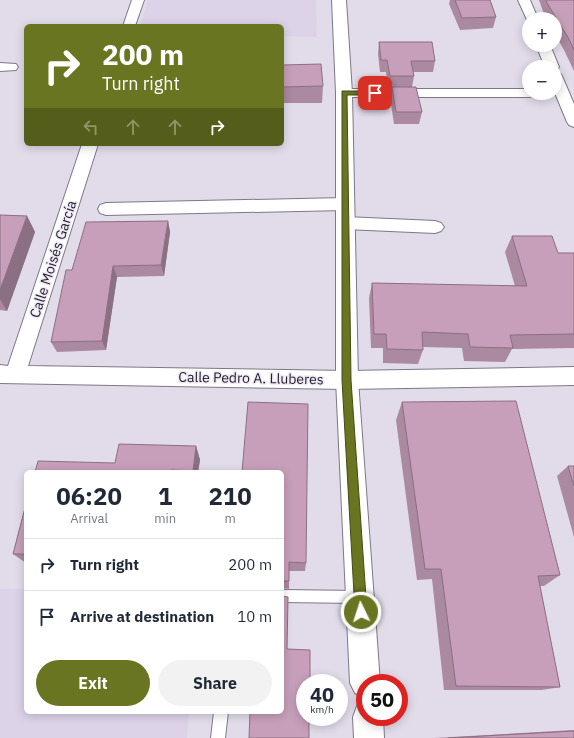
<!DOCTYPE html>
<html lang="en">
<head>
<meta charset="utf-8">
<style>
	:root { --surface:#fff; --page:#f2f2f3; --text:#1f2937; --muted:#747a83; --line:#e0e1e3; --accent:#697520 }
	body { margin:0; font-family:"IBM Plex Sans",sans-serif; background:var(--page); color:var(--text); height:100vh; display:flex; flex-direction:column; font-size:15px; white-space:nowrap }
	* { box-sizing:border-box; margin:0 }
	p { font-size:13px; color:var(--muted) }
	.icon { flex:none; width:22px; height:22px; fill:none; stroke:currentColor; stroke-width:2; stroke-linecap:round; stroke-linejoin:round }
	.map { position:relative; flex:1; overflow:hidden }
	.details { position:absolute; left:24px; top:470px; width:260px; height:244px; display:flex; flex-direction:column; background:var(--surface); border-radius:6px; box-shadow:0 2px 10px #0003 }
	.details>* { flex:none }
	.guide { position:absolute; left:24px; top:24px; width:260px; height:122px; border-radius:6px; box-shadow:0 2px 10px #0003; background:#697520; color:#fff; overflow:hidden }
	.fabs { position:absolute; left:522px; top:12px; display:grid; gap:8px }
	.fabs a { display:grid; place-items:center; width:40px; height:40px; border-radius:50%; background:var(--surface); box-shadow:0 2px 10px #0003; font-size:20px }
	.speed { position:absolute; left:296px; top:674px; display:flex; gap:8px; font-size:20px; font-weight:700; text-align:center }
	.speed>* { display:grid; place-content:center; width:52px; height:52px; border-radius:50%; background:var(--surface); box-shadow:0 2px 10px #0003; line-height:1 }
	.speed small { font-size:10px; font-weight:400 }
	.speed .limit { border:6px solid #d22; background:#fff; color:#111 }
	.pin { position:absolute; display:grid; place-items:center; width:34px; height:34px; color:#fff; margin:-17px; border-radius:8px; box-shadow:0 2px 6px #0006 }
	.me { position:absolute; width:44px; margin:-22px; rotate:356deg; stroke-linejoin:round; filter:drop-shadow(0 0 3px #0008) }
	.turn { display:flex; align-items:center; gap:14px; height:84px; padding:0 12px; font-size:18px }
	.turn .icon { width:52px; height:52px; stroke-width:2.5 }
	.turn b { display:block; font-size:28px; line-height:34px }
	.lanes { display:flex; align-items:center; height:38px; padding:0 12px; background:#0003; justify-content:center; gap:20px; direction:ltr }
	.lanes .off { opacity:.35 }
	.eta { display:flex; justify-content:space-evenly; align-items:center; height:68px; text-align:center }
	.eta b { font-size:24px; font-weight:800; line-height:28px }
	.button { display:flex; gap:8px; margin-top:auto; padding:8px 12px }
	.button a { flex:1; height:46px; border-radius:24px; background:var(--accent); color:#fff; font-size:16px; font-weight:800; line-height:46px; text-align:center }
	.button a+a { background:var(--page); color:var(--text) }
	ul { padding:0; list-style:none }
	li { display:flex; align-items:center; gap:12px; height:52px; padding:0 12px; border-top:1px solid var(--line) }
	li div { flex:1 }
	li b { display:block; font-size:15px }
	li em { font-style:normal }
	.map>svg:first-child { display:block }
	.built { fill:#dcd3e9 }
	.lines { fill:none; stroke-linecap:round; stroke-linejoin:round }
	.lane-casing { stroke:#7e7885; stroke-width:2 }
	.street-casing { stroke:#7e7885; stroke-width:2 }
	.secondary-casing { stroke:#7e7885; stroke-width:2 }
	.lane { fill:#fff; fill-rule:evenodd }
	.street { fill:#fff; fill-rule:evenodd }
	.secondary { fill:#fff; fill-rule:evenodd }
	.wall { fill:#ab89a0 }
	.shaded-wall { fill:#8b6f82 }
	.building { fill:#c79fba; stroke:#8b6f82 }
	.route { fill:#697520; stroke:#444c15 }
	.labels { text-anchor:middle; dominant-baseline:central; stroke-width:3; stroke-linejoin:round; paint-order:stroke }
	.street-label { font-size:14px; fill:#201d23; stroke:#efe9f8 }
</style>
</head>
<body>
<div class="map">
<svg width="574" height="738" viewBox="0 0 574 738">
	<rect width="100%" height="100%" fill="#e2dcea"/>
	<!-- built -->
	<path class="built" d="M148,0H316L317,37L282,36V26H140Z
		M0,589H26V712H189L187,738H0Z"/>
	<g class="lines">
		<defs>
			<path id="lane" d="M282,590L358,591L362,593L364,597L362,601L358,603L282,602Z
				M214,712H228L225,738H211Z"/>
			<path id="street" d="M132,0H144L135,26H123Z
				M518,0H530L538,19H529V22H528Z
				M536,45H550L559,67L557,70H555V67H545Z
				M0,63L16,64L18,67L16,70L0,71Z
				M555,72L560,73L562,76L574,104V127L569,125L567,122L555,93Z
				M344,89H529V93H536L534,96L529,97H344L339,96L337,93L339,90Z
				M82,144H98L28,366L347,371L574,367V385L347,389L0,383V365L8,366Z
				M345,198L351,200L353,204L351,208L345,210L106,215L100,213L98,209L100,205L106,203Z
				M345,217L435,221L441,223L444,227L441,231L435,233L345,229L339,227L337,223L339,219Z"/>
			<path id="secondary" d="M332,0H346L352,93L358,380L380,683H365V698L355,693L350,683L336,380V93Z
				M365,703V717H383L384,738H354L353,717L357,706Z"/>
		</defs>
		<!-- lane casing -->
		<use href="#lane" class="lane-casing"/>
		<!-- street casing -->
		<use href="#street" class="street-casing"/>
		<!-- secondary casing -->
		<use href="#secondary" class="secondary-casing"/>
		<!-- lane -->
		<use href="#lane" class="lane"/>
		<!-- street -->
		<use href="#street" class="street"/>
		<!-- secondary -->
		<use href="#secondary" class="secondary"/>
	</g>
	<!-- wall -->
	<path class="wall" d="M450,0H490L496,17L493,28L460,30L449,4Z
		M539,0H574V71L564,50L555,34V19H547L544,14Z
		M379,42L435,61L433,72H413L414,76L412,87L422,112L419,124H394L390,98L392,88H388L386,72H380L378,54Z
		M282,65L323,86L322,103H282Z
		M0,215L27,216L35,232L7,311L0,310Z
		M168,221L170,232L164,276L117,277L106,350L57,352L51,342L72,270Z
		M512,236L558,253H574V348L512,349L505,362L464,361L462,348L423,347V350L418,364L383,363V348H371L369,298L372,283L515,286L505,252Z
		M402,402L560,575L544,586H540L560,687L542,690H444L432,579L417,580L396,420Z
		M196,446L200,460L198,472H35L115,463Z
		M568,466H574V537L557,476Z
		M282,472L306,563L305,571H289V589L282,588Z
		M26,504V563L13,554Z
		M574,730V738H434Z"/>
	<!-- shaded-wall -->
	<path class="shaded-wall" d="M27,216L35,232L7,311L0,299V290Z
		M168,221L170,232L164,276L161,265Z
		M113,266L117,277L106,350L102,341Z
		M196,446L200,460L198,472H193V471Z"/>
	<!-- building -->
	<path class="building" d="M455,0H490L496,17L462,18Z
		M546,0H574V50L569,39L547,3Z
		M379,42H432L435,61H411L414,76H390L387,60H381Z
		M321,64L323,86L282,87V65Z
		M392,87H416L422,112H396Z
		M0,215L27,216L0,290Z
		M168,221L161,265L113,266L102,341L51,342L66,270H72L86,222Z
		M512,236H552L558,253H574V334L510,335L513,348L470,347L468,334L422,332L423,350L387,349L386,334H374L372,283L527,286Z
		M516,401L560,575L538,576L560,687L456,686L441,569H425L402,402Z
		M248,402L308,404L306,563L289,562V581H282V472H242Z
		M119,444L196,446L193,471L171,470V472H35L38,461L115,463Z
		M568,466H574V486Z
		M26,504V554H13Z
		M282,596L288,597L287,649L310,650V683H305V717H309V738H249L250,712H282Z
		M574,731V738H448Z"/>
	<!-- route -->
	<path class="route" d="M342,91H375L378,93L375,95H347L351,380L367,612L365,616L361,617L357,616L355,612L342,380Z"/>
	<g class="labels">
		<!-- street labels -->
		<g class="street-label">
			<text transform="translate(53 259) rotate(-72)">Calle Moisés García</text>
			<text transform="translate(251 378) rotate(1)">Calle Pedro A. Lluberes</text>
		</g>
	</g>
</svg>
<div class="fabs">
<a>+</a>
<a>−</a>
</div>
<div class="speed"><div>40<small>km/h</small></div><div class="limit">50</div></div>
<div class="pin" style="left:375px;top:93px;background:#d93025"><svg class="icon" aria-label="arrive" viewBox="0 0 24 24"><path d="M6 21V4h12l-3 4 3 4H6"/></svg></div>
<svg class="me" style="left:361px;top:612px" viewBox="-20 -20 40 40"><circle r="17" fill="#697520" stroke="#fff" stroke-width="3"/><path d="M0-11L8 9 0 5-8 9z" fill="#fff"/></svg>
<div class="guide">
<div class="turn"><svg class="icon" aria-label="right" viewBox="0 0 24 24"><path d="M7 20v-9h11M14 6l5 5-5 5"/></svg><div><b>200 m</b>Turn right</div></div>
<div class="lanes"><svg class="icon off" aria-label="left" viewBox="0 0 24 24"><path d="M17 20v-9H6M10 6l-5 5 5 5"/></svg><svg class="icon off" aria-label="ahead" viewBox="0 0 24 24"><path d="M12 20V5M6 11l6-6 6 6"/></svg><svg class="icon off" aria-label="ahead" viewBox="0 0 24 24"><path d="M12 20V5M6 11l6-6 6 6"/></svg><svg class="icon" aria-label="right" viewBox="0 0 24 24"><path d="M7 20v-9h11M14 6l5 5-5 5"/></svg></div>
</div>
<section class="details">
<div class="eta">
<div><b>06:20</b><p>Arrival</p></div>
<div><b>1</b><p>min</p></div>
<div><b>210</b><p>m</p></div>
</div>
<ul>
<li><svg class="icon" aria-label="right" viewBox="0 0 24 24"><path d="M7 20v-9h11M14 6l5 5-5 5"/></svg><div><b>Turn right</b></div><em>200 m</em></li>
<li><svg class="icon" aria-label="arrive" viewBox="0 0 24 24"><path d="M6 21V4h12l-3 4 3 4H6"/></svg><div><b>Arrive at destination</b></div><em>10 m</em></li>
</ul>
<div class="button"><a>Exit</a><a>Share</a></div>
</section>
</div>
</body>
</html>
